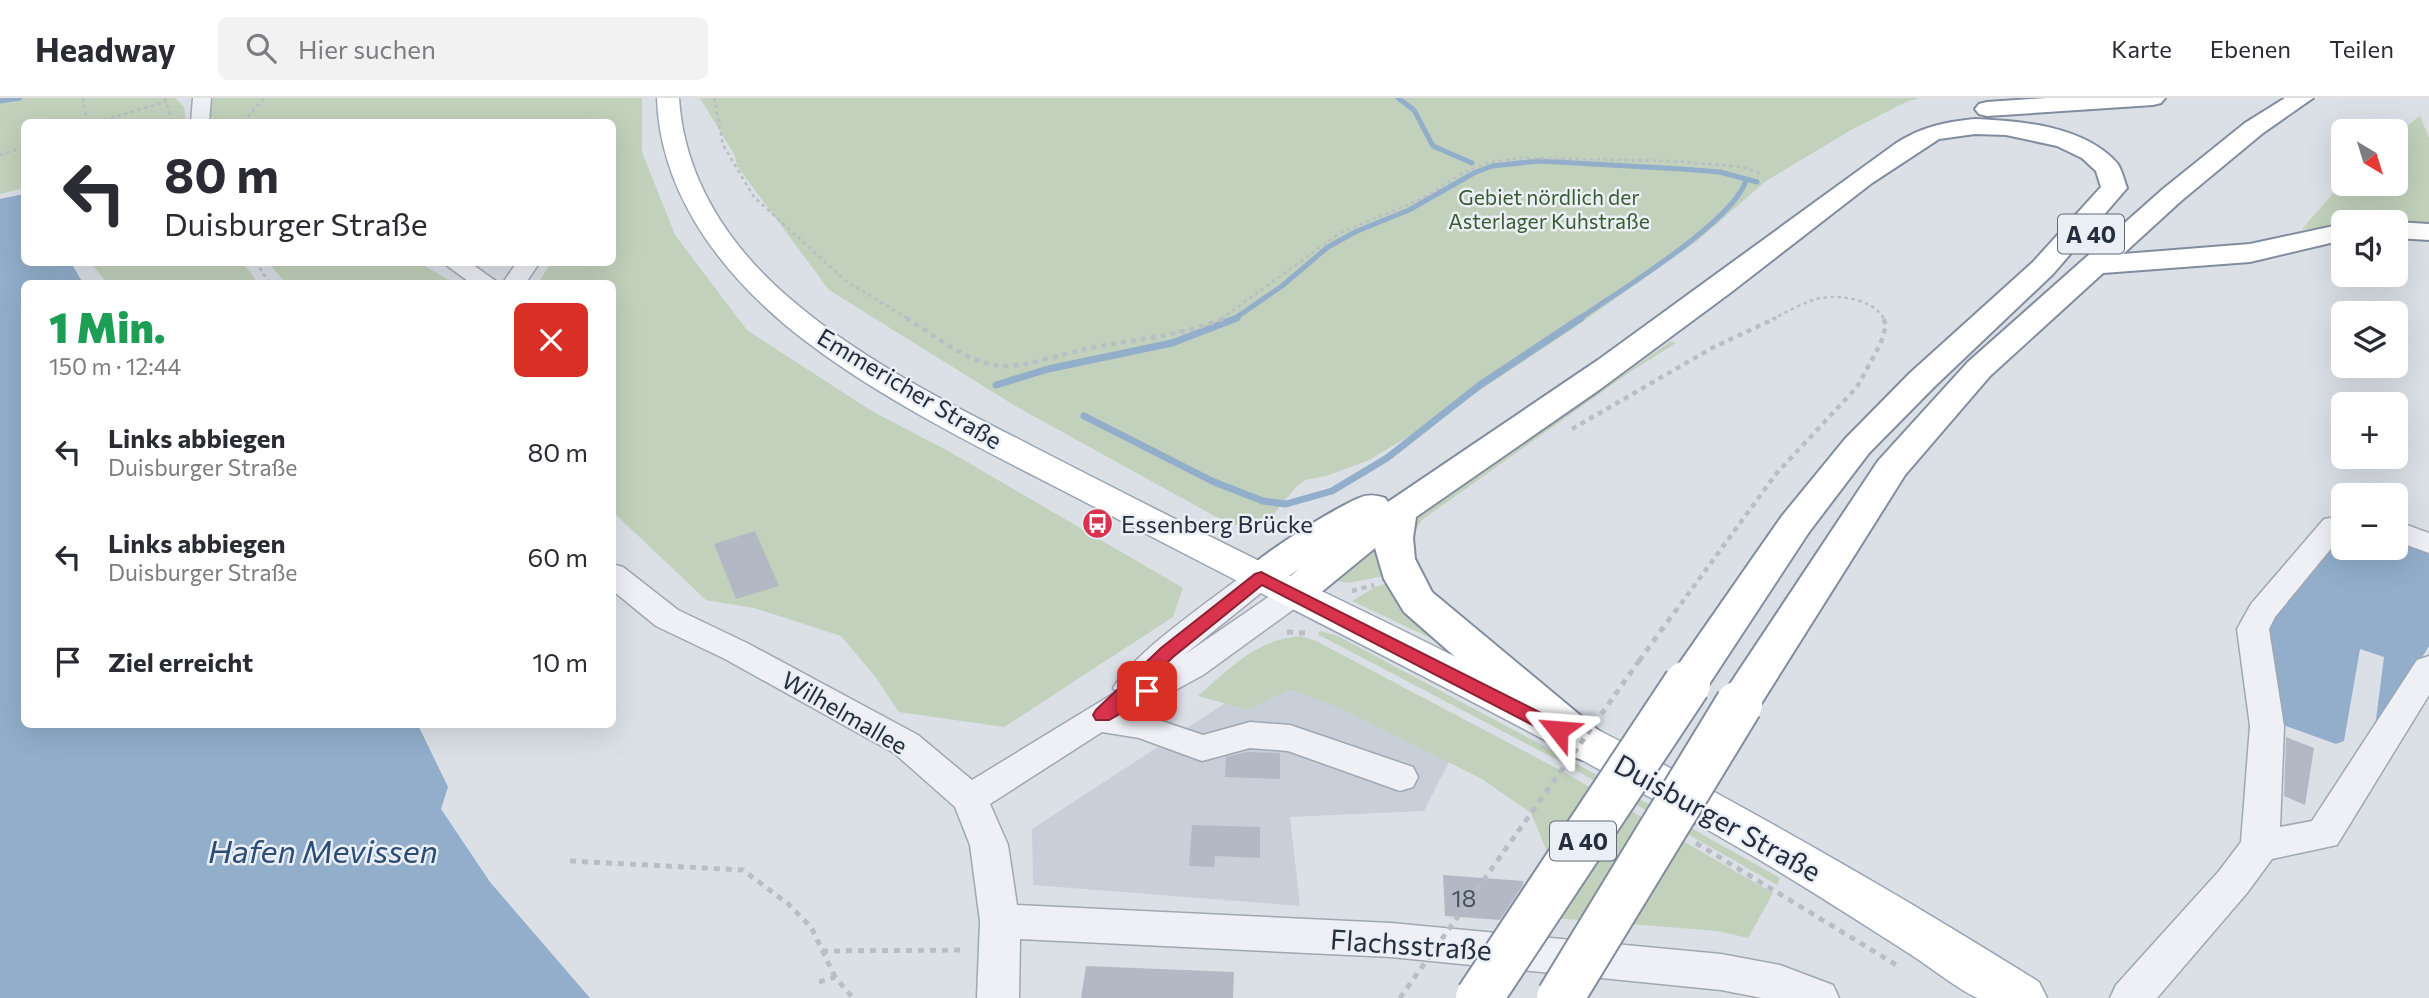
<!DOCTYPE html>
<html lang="de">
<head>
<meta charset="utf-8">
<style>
	:root { --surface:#fff; --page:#f2f2f3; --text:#2b2b33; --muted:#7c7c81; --line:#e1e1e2 }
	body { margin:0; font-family:Commissioner,sans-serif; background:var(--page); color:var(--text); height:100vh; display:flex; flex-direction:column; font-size:26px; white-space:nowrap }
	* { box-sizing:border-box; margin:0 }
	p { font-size:23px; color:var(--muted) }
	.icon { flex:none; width:38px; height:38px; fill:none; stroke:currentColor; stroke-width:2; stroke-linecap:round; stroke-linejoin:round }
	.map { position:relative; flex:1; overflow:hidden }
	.drawer { position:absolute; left:21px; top:182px; width:595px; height:448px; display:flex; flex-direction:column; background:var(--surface); border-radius:10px; box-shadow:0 7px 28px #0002 }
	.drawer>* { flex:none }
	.banner { position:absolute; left:21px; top:21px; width:595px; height:147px; border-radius:10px; box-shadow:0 7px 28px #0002; background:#fff; color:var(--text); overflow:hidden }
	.needle { width:46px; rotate:142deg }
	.buttons { position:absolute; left:2331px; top:21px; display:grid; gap:14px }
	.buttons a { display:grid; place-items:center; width:77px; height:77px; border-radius:10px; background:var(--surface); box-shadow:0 7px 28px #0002; font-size:35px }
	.pin { position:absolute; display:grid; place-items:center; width:60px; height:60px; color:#fff; margin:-30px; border-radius:14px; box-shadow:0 4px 10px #0006 }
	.me { position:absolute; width:77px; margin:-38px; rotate:298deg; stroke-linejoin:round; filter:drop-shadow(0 0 5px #0008) }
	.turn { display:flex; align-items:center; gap:24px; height:147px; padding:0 28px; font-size:32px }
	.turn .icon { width:91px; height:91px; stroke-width:2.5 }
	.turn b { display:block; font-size:49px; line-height:60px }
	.round { display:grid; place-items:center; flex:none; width:74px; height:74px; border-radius:10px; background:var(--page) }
	.overview { display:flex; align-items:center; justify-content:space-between; height:119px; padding:0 28px }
	h1 { font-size:42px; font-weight:800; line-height:52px; color:#1e9e55 }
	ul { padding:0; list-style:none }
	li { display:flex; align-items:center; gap:21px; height:105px; padding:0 28px }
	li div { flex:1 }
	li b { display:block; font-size:26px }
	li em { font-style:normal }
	header { display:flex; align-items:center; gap:42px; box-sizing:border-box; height:98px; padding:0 35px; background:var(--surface); border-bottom:2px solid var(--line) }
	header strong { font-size:33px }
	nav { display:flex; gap:38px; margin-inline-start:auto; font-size:24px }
	.search { width:490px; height:63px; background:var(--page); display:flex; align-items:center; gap:18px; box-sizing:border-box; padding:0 24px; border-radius:10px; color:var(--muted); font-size:26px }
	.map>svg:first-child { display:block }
	.built { fill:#c9cfd9 }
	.green { fill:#c1d1bb }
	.water { fill:#92aecb }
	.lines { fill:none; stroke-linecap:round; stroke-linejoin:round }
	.stream-far1 { stroke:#92aecb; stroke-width:5 }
	.stream { stroke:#92aecb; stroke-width:7 }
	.building { fill:#b2b9c4 }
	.minor-casing { stroke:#a0a7b1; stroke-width:3 }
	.major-casing { stroke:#99a4b3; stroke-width:3 }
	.highway-casing { stroke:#818d9f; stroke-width:4 }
	.path-far2 { stroke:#b9bec5; stroke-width:2.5; stroke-dasharray:3.5 3.5; stroke-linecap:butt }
	.path-far1 { stroke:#b9bec5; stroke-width:4.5; stroke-dasharray:5 5; stroke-linecap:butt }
	.path { stroke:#b9bec5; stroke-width:5; stroke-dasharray:6 6; stroke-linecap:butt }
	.minor { fill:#eef0f5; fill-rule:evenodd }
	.major { fill:#fff; fill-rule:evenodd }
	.highway { fill:#fff; fill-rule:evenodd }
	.highway-bridge-casing { stroke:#818d9f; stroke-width:50; stroke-linecap:butt }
	.path-bridge { stroke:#b9bec5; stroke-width:5; stroke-dasharray:6 6; stroke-linecap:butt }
	.highway-bridge { stroke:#fff; stroke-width:46 }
	.route { fill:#d9334d; stroke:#8d2132; stroke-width:2 }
	.labels { text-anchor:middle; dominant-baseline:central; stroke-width:5; stroke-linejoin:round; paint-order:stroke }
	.far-park-label { font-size:21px; fill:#385b30; stroke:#eaeff5 }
	.shield { fill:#eaeff5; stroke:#5f6875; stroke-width:2 }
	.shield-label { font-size:23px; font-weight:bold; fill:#242e3e }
	.street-label { font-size:24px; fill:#242e3e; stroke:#eaeff5 }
	.poi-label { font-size:24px; fill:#242e3e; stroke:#eaeff5; text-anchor:start }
	.near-number-label { font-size:24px; fill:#485160 }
	.near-street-label { font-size:28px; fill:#242e3e; stroke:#eaeff5 }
	.near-water-label { font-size:32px; font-style:italic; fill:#2b4d75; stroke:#eaeff5 }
</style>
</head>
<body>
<header>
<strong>Headway</strong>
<div class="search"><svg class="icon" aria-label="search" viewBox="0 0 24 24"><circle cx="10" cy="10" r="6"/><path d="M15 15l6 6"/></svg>Hier suchen</div>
<nav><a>Karte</a><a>Ebenen</a><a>Teilen</a></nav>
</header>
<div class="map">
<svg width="2429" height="900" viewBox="0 0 2429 900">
	<rect width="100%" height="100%" fill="#dbe0e7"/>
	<!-- built -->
	<path class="built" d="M1282,568L1456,650L1424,713L1290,719L1300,808L1033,787L1032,731Z"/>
	<!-- green -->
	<path class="green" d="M0,0H175L184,9L186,24H24V90L0,96Z
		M213,0H642V54L675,137L747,232L870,312L950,354L1183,490L1173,519L1004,629L899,614L877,581L841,538L754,510L706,502L613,414L612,186L538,185L551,165L612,164V24H212L210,14Z
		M700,0H1919L1906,4L1851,32L1766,83L1697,143L1571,232L1426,328L1369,362L1326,378L1305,382L1296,389L1272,418L1252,427H1231L1017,309L829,192L737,68L735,58Z
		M2420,18L2429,40V131L2396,124H2343V129L2302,131L2343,84L2396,86V36Z
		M91,165H243L258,185H107Z
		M269,165H420L454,185H285Z
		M1671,243L1676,245L1630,274L1436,412L1422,422L1412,438L1411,427L1417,421Z
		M1374,449L1377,450L1384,478L1348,485L1331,482Z
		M1388,485L1443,546L1352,503L1375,489Z
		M1320,533L1338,538L1570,662L1780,780L1777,787L1565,666L1321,538L1318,536Z
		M1301,538L1316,543L1560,672L1773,795L1748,840L1718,833L1552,820L1555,773L1531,715L1482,681L1346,613L1290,591L1249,612L1198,598C1232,569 1255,542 1301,538Z"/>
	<!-- water -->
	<path class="water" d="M24,96V164L71,165L83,185L24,186V626L418,627L448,689L441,711L490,784L590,900H0V101Z
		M2343,433V450H2396V436L2429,451V548L2374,637L2384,559L2360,551L2344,643L2336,646L2278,625L2268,528Z"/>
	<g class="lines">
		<!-- stream-far1 -->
		<path class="stream-far1" d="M1398,0L1414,12L1433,48L1472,65
			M0,3L20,0
			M1234,221L1282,188L1328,149L1355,134L1409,112L1474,75L1492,68L1539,63L1682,71L1720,74L1757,84
			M1579,221C1616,195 1735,123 1746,82"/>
		<!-- stream -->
		<path class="stream" d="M996,287L1048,271L1172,245L1237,220
			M1084,318L1214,384L1263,403L1286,406L1332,393L1387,360L1480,287L1581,220"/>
	</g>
	<!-- building -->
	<path class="building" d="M755,433L779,488L736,501L714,446Z
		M2286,639L2314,650L2305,707L2284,698Z
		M1247,654L1280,655V681L1225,679L1226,659Z
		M1192,727L1260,729V760L1215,758L1214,769L1189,768Z
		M1443,777L1523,783V787L1500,822L1445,818Z
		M1086,868L1234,874L1233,900H1081Z"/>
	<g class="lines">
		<defs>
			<path id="minor" d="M193,0H211L209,24H191Z
				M442,164H469L500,186H472Z
				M517,164H540L525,186H502Z
				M2343,418V436L2275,519L2269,531L2284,628L2280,729L2312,723L2417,562L2429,558V597L2337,747L2272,761L2247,795L2157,900H2110L2116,887L2219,773L2241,744L2250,628L2237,531L2251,506L2324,421Z
				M2396,423L2429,435V455L2396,443Z
				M612,466L623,469L678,512L747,545L918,637L972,682L1116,594L1113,590C1135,553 1214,500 1250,472L1261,469L1272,472L1276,479L1272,486L1184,557L1283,489L1294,486L1305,489L1309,496L1305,503L1203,577L1135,614L1203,637L1250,624L1290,627L1413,669L1418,679L1413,689L1400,693L1288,653L1250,650L1202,663L1139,640L1102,634L990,706L1008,747L1017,807L1391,825L1721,856L1780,867L1833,887L1839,900H1762L1721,892L1391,859L1020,841L1019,900H977L980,823L970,747L955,709L894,655L725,561L656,528L612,492Z"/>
			<path id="major" d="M657,0H679C684,80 728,147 788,199C859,261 946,304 1030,347C1131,399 1233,451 1336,500C1577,617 1812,741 2039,884L2047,900C2031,900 1991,900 1978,900C1965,896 1927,867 1913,858C1860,824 1807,790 1753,758C1543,635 1324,529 1108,416C1002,360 875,302 783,225C715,167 660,91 657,0Z"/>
			<path id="highway" d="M2047,0H2165L2161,5L2153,7L1987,18L1979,16L1975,11L1979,6L1987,4Z
				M2285,0H2313L2263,35L2181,103L2123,156L2250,146L2343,126V142L2250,164L2103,175L1990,278L1905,377L1754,617L1739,622L1724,617L1717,606L1724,595L1878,363L1968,264L2163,91L2245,25Z
				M1975,21C2022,23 2084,28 2117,65C2122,72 2124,82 2127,90L2053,176L1934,289L1869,355L1809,434L1702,597L1687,602L1672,597L1665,586L1782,418L1845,341L1910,275L2033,164L2101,89L2096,73L2082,60L2057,48L2006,37L1975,36L1939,41L1872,85L1730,195L1599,292L1416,419L1413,440L1415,461L1432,494L1599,633L1606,645L1599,657L1583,662L1567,657L1404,514L1384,481L1375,450L1308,505L1294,509L1280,505L1274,496L1280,487L1300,470C1282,483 1270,494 1247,488L1241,479C1253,460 1335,410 1359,400C1368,396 1376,397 1385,400L1388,404L1598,262L1895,46C1921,29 1945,24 1975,21Z
				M2394,124H2396L2429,126V142L2396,140Z"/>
		</defs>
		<!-- minor casing -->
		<use href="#minor" class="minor-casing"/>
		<!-- major casing -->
		<use href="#major" class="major-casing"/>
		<!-- highway casing -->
		<use href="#highway" class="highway-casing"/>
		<!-- path-far2 -->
		<path class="path-far2" d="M83,0L87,24
			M165,0L172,24
			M714,0L723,47L754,99L847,184L909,221
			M97,24L165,4
			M243,24L264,0
			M0,57L24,49
			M256,164L270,186
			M1221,221L1340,135L1403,109L1432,95L1461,76L1490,64L1521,60L1672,63L1742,69L1763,76
			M1772,221C1785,215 1799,207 1813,202C1833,195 1874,200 1884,221"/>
		<!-- path-far1 -->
		<path class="path-far1" d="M906,220C935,237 967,265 1001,268C1019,270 1065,256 1085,251C1133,241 1179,239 1225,220
			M1572,331L1712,250L1776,220
			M1352,493L1374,487
			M1675,514L1776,376L1857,289L1881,245L1886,227L1883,220"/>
		<!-- path -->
		<path class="path" d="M1287,534L1306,535
			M1639,563L1676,512
			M1696,745L1898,868
			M570,763L743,772L787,805L811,829L835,879
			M822,853L966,852
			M819,884L835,879L853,900"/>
		<!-- minor -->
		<use href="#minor" class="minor"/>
		<!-- major -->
		<use href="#major" class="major"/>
		<!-- highway -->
		<use href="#highway" class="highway"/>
		<defs>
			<path id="highway-bridge" d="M1479,900L1687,586
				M1560,900L1739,606"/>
		</defs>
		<!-- highway-bridge casing -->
		<use href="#highway-bridge" class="highway-bridge-casing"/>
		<!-- path-bridge -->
		<path class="path-bridge" d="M1400,900L1639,563"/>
		<!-- highway-bridge -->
		<use href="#highway-bridge" class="highway-bridge"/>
	</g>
	<!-- route -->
	<path class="route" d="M1261,474L1565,627L1568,632L1565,637H1552L1262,487L1173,559L1144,587L1153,588L1156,593L1153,597L1109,622H1096L1093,617L1096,612L1161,550L1255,476Z"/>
	<!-- icons -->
	<defs>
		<symbol id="bus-disc" viewBox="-11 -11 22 22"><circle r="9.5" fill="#d9334d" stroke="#eaeff5"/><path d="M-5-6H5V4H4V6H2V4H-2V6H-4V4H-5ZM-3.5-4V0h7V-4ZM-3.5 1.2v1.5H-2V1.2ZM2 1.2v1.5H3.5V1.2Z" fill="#fff"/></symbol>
	</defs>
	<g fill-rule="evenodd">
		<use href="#bus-disc" x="1080" y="408" width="35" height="35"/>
	</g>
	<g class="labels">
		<!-- far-park labels -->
		<g class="far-park-label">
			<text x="1549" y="98">Gebiet nördlich der<tspan x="1549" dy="24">Asterlager Kuhstraße</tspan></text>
		</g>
		<!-- shield labels -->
		<g class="shield">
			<rect x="2058" y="116.5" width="66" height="39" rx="5"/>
			<rect x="1550" y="723.5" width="66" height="39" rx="5"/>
		</g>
		<g class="shield-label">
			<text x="2091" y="136">A 40</text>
			<text x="1583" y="743">A 40</text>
		</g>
		<!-- street labels -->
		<g class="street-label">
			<text transform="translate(910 290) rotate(31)">Emmericher Straße</text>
			<text transform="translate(845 614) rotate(30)">Wilhelmallee</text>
		</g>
		<!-- poi labels -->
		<g class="poi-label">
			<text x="1121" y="425">Essenberg Brücke</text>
		</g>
		<!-- near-number labels -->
		<g class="near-number-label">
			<text x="1464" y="799">18</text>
		</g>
		<!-- near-street labels -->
		<g class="near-street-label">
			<text transform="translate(1718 719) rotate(29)">Duisburger Straße</text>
			<text transform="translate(1411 846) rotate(4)">Flachsstraße</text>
		</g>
		<!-- near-water labels -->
		<g class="near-water-label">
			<text x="323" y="752">Hafen Mevissen</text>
		</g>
	</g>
</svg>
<div class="buttons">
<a><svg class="needle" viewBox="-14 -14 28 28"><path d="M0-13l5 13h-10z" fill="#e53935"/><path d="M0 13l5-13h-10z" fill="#7c7c81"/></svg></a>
<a><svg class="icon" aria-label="sound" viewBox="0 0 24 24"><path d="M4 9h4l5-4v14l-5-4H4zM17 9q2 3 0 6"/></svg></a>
<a><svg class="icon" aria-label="layers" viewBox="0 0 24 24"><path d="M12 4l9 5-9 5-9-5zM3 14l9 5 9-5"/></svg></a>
<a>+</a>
<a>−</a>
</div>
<div class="pin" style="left:1147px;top:593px;background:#d93025"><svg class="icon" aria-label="arrive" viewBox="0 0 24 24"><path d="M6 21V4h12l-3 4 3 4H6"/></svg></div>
<svg class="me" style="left:1558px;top:632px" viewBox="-20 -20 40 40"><path d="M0-17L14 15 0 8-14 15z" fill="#d9334d" stroke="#fff" stroke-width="4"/></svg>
<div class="banner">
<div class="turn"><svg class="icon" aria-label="left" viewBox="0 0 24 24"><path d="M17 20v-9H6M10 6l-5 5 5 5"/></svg><div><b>80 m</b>Duisburger Straße</div></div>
</div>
<section class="drawer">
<div class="overview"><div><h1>1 Min.</h1><p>150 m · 12:44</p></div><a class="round" style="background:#d93025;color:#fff"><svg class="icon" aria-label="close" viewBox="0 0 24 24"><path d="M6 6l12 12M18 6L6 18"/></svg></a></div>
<ul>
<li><svg class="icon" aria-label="left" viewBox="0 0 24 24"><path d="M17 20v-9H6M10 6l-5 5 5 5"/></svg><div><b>Links abbiegen</b><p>Duisburger Straße</p></div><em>80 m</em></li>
<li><svg class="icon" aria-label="left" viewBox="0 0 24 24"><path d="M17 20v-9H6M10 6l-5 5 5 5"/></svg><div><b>Links abbiegen</b><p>Duisburger Straße</p></div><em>60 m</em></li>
<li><svg class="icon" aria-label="arrive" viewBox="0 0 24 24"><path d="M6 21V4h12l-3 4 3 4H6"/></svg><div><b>Ziel erreicht</b></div><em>10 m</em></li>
</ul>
</section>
</div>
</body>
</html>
